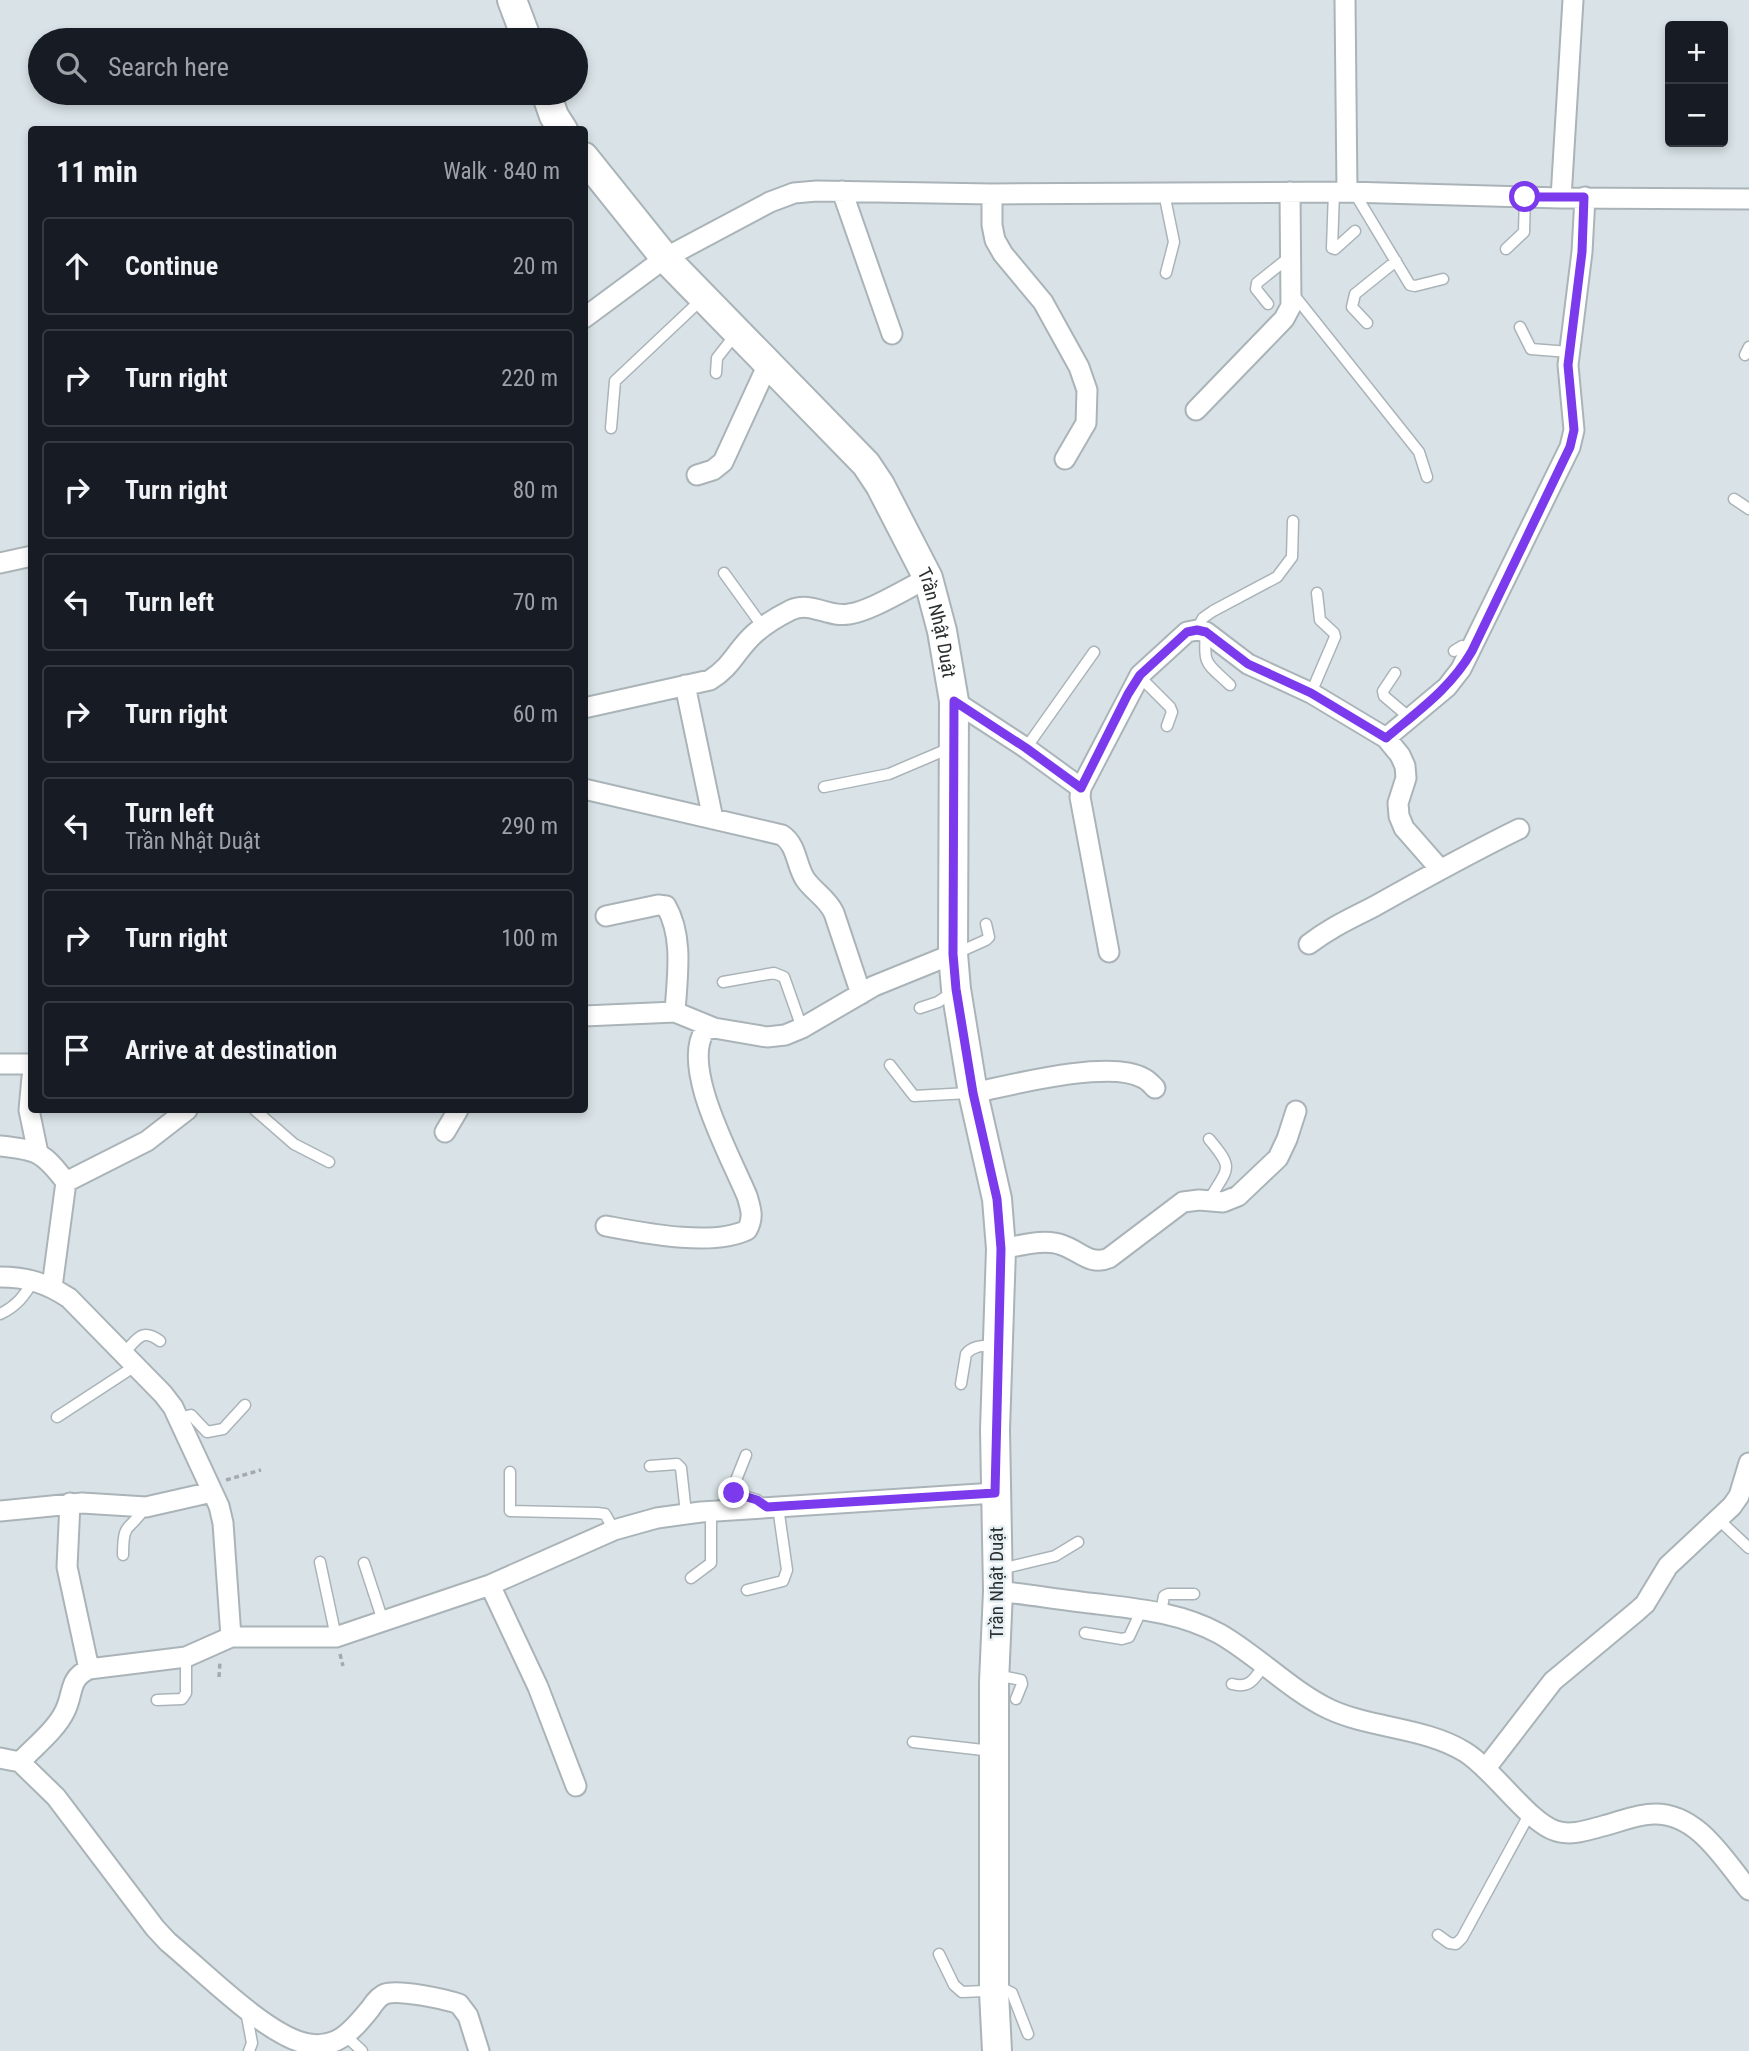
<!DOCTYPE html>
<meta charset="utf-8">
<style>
:root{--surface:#171b24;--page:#20242c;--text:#f1f3f6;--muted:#9ea1a6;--line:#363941}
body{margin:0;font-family:"Roboto Condensed",sans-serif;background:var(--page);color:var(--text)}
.controls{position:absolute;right:21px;top:21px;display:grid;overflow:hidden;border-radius:7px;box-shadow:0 4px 10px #0003}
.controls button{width:63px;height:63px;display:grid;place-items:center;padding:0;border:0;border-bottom:2px solid var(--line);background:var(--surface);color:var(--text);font:35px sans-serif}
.stop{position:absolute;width:21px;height:21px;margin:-16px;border:5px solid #7c3aed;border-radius:50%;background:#fff}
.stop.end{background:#7c3aed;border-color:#fff;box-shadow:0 2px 7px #0008}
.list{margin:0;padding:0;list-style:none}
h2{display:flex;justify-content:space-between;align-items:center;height:91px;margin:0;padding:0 28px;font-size:30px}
h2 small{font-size:23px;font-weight:400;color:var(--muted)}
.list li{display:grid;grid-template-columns:46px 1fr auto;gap:21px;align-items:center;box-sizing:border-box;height:98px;margin:0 14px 14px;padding:0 14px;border:2px solid var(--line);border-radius:7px}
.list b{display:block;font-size:26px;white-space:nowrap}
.list p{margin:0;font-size:23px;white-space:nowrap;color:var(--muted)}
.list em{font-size:23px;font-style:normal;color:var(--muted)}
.icon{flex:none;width:38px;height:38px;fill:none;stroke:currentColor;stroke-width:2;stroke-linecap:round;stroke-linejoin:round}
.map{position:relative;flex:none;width:1749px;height:2051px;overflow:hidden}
.search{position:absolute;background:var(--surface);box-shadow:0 4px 10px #0003;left:28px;top:28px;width:560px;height:77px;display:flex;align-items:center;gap:18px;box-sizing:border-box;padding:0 24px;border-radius:38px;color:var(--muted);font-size:26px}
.panel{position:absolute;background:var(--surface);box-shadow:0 4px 10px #0003;left:28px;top:126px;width:560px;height:987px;border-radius:7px}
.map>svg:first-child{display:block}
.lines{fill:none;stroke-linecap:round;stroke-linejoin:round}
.lane-casing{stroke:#aab4b8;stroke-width:13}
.street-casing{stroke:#aab4b8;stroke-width:23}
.secondary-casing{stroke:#aab4b8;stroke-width:32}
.path{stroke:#a3abae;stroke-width:3.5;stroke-dasharray:5 3.5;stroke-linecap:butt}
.lane{stroke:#fff;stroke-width:10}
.street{stroke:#fff;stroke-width:19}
.secondary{stroke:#fff;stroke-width:28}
.route{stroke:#7c3aed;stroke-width:9}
.labels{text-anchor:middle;stroke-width:5;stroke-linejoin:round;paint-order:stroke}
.street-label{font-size:19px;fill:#2b2f30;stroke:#e6f0f4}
</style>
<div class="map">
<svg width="1749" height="2051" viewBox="0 0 1749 2051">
<rect width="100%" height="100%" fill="#d9e3e7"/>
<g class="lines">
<defs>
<path id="lane" d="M1334,192l-2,56 3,1 20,-18
M1354,192l56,93 5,1 28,-7
M1164,193l10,49 -8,31
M1506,249l18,-17 1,-36
M1294,295l125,157 8,25
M1268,304l-12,-15 1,-6 35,-28
M1367,323l-15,-16 3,-13 41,-33
M1520,327l11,22 38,3
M1745,355l4,-8
M716,373l1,-15 18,-23
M611,428l4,-47 87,-82
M1734,499l15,10
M724,573l39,54
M1197,630l6,-12 10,-7 64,-34 15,-20 1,-36
M1206,633c-3,33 1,30 24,52
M1454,651l8,-5 10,4
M1395,673l-12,18 1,5 26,22
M1139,676l31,31 2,5 -5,14
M1311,693l24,-56 -1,-4 -14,-13 -3,-27
M1026,748l68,-96
M824,787l65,-13 61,-26
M957,953l29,-13 3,-3 -3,-13
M723,982l51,-9 10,4 18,51
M920,1008l18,-6 15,-10
M890,1065l24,31 55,-3
M255,1110l39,34 35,18
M1209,1200c19,-33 26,-30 0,-61
M0,1314c17,-8 24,-18 34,-34
M123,1354c14,-14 18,-27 37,-13
M961,1384l5,-30c7,-9 18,-8 29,-9
M57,1417l78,-51
M179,1418l12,-3 16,17 16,-3 22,-24
M746,1455l-14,35 2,3 23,7 6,5
M650,1466l27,-2 4,4 5,45
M510,1472v39l87,2 8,1 9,16
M1718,1519l31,29
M123,1555c0,-37 7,-22 22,-48
M320,1562l16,75
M364,1563l19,58
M1001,1569l54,-13 23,-14
M691,1578l20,-15v-52
M747,1590l36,-9 4,-11 -9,-63
M1161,1612l3,-16 4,-2h26
M1085,1633l37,6 7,-2 13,-28
M996,1675l25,5 1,4 -6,15
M1232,1684c18,5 23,-6 32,-19
M157,1700l25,-1 4,-6v-36
M913,1742l79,9
M1438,1935l11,8 7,1 6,-6 68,-125
M939,1954l15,31 8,7 44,-2 6,3 16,41
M246,2011l6,32 -3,8
M346,2036l16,15"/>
<path id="street" d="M1345,0l2,192
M842,191l50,143
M992,194v31l3,15 8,14 40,48 36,65 8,23 -1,33 -21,36
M1561,198l12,-198
M584,318l81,-60 105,-56 24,-9 23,-2 175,3 355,-2 214,6 188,1
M1196,410l88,-91 7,-13 -1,-114
M697,475l16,-5 10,-8 45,-98
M0,563l32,-7
M685,685l28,134
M954,701l72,47 55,40
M584,708l126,-28c21,-13 25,-27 41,-43 11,-11 26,-20 40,-27 20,-9 38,8 58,4 22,-3 58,-26 79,-36
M1386,738l61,-51 14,-18 109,-222 4,-17 -6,-65 14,-113 3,-55
M584,789l198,46c15,10 14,30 23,44 9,13 22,19 29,34l27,81
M606,916l52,-11 8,1c18,31 11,72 9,106
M1309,944c24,-18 41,-25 66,-38 48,-27 95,-53 144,-77
M1109,952l-29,-155 1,-9 59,-113 47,-43 10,-2 9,2 42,32 63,29 75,45 14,17 5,11 1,12 -8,25 1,13 5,12 35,40
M584,1016l91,-4 39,16 53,9 18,-2 17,-7 72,-42 79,-32
M0,1064h32
M32,1077l-3,33 9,43
M973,1093c38,-8 137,-34 170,-15 5,2 9,7 12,10
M445,1132l13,-22
M0,1146c38,4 43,6 66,36l-14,105
M66,1182l81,-41 40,-31
M606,1226c38,7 106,21 141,4 7,-12 4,-21 0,-34 -16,-39 -67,-129 -42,-166l9,-2
M1001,1249c18,-3 44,-11 61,-4 18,6 28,21 47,13l74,-56 16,-2 24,2 15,-6 40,-38 9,-19 9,-28
M0,1277c27,0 46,6 69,21l94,96 10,13 46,99 4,17 8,114
M70,1503l-3,64 22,102
M0,1511l82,-8 64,4 66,-15
M490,1585l48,102 38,99
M998,1591c33,4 66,9 100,13 42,5 84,9 122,30 38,22 70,56 109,75 43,20 95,18 136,43 29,18 64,71 91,79 15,5 32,-1 47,-5 16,-4 34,-12 51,-12 44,-1 70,46 95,76
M0,1758l20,4 36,35 99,131 13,14c34,28 96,91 136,101 32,8 48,-12 66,-34 4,-6 9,-13 15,-15 13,-5 60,5 74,10l9,12 11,35
M20,1762c14,-15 36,-32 45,-51 9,-18 3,-32 24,-42l97,-12 45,-20h105l154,-52 124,-55 43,-12 44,-6 294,-19
M1486,1768l67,-87 83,-69 9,-8 23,-38 64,-60 7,-10 10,-33"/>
<g id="secondary">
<path d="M512,0l15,40"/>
<path d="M546,93l8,23 9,14"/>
<path id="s1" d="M584,157l81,101 201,206 14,21 48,93 14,53 12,70 -1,253 3,35 17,104 24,106 4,50 -6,181 3,161 -4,91v310l3,59"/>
</g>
</defs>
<use href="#lane" class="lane-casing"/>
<use href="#street" class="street-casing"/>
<use href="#secondary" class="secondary-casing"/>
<path class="path" d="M226,1480l35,-10
M340,1654l3,12
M219,1677l1,-15"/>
<use href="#lane" class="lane"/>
<use href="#street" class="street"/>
<use href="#secondary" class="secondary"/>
</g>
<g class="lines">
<path class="route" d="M734,1493l23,7 10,7 228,-14 6,-244 -4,-50 -24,-106 -17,-104 -3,-35 1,-253 72,47 55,40 47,-94 12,-19 47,-43 10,-2 9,2 42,32 63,29 75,45c32,-27 65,-50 86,-87l98,-204 4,-17 -6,-65 14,-113 2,-55h-59"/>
</g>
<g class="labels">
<g class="street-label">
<text dy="7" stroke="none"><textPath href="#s1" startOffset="593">Trần Nhật Duật</textPath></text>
<text transform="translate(996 1583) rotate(-90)" y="7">Trần Nhật Duật</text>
</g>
</g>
</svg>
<div class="controls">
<button>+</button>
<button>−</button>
</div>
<div class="stop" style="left:1525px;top:197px"></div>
<div class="stop end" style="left:734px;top:1493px"></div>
<div class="search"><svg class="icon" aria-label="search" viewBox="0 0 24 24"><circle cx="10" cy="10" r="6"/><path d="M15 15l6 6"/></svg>Search here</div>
<section class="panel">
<h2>11 min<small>Walk · 840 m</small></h2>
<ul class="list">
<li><svg class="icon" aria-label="ahead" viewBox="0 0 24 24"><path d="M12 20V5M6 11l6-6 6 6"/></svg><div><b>Continue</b></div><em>20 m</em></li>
<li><svg class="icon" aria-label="right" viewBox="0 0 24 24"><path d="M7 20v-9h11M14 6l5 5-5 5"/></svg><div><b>Turn right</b></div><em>220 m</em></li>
<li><svg class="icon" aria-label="right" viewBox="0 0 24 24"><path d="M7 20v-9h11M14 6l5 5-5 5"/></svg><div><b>Turn right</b></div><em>80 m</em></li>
<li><svg class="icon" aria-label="left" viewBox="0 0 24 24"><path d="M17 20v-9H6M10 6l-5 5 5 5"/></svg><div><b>Turn left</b></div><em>70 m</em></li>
<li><svg class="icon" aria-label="right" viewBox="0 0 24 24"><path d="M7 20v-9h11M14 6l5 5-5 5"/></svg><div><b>Turn right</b></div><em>60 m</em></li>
<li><svg class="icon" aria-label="left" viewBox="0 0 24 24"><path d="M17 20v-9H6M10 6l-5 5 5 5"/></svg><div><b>Turn left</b><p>Trần Nhật Duật</p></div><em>290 m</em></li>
<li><svg class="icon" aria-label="right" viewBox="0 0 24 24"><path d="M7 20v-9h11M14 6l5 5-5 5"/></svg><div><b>Turn right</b></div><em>100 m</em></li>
<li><svg class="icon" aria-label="arrive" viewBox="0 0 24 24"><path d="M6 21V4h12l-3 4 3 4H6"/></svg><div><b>Arrive at destination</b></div></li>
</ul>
</section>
</div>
